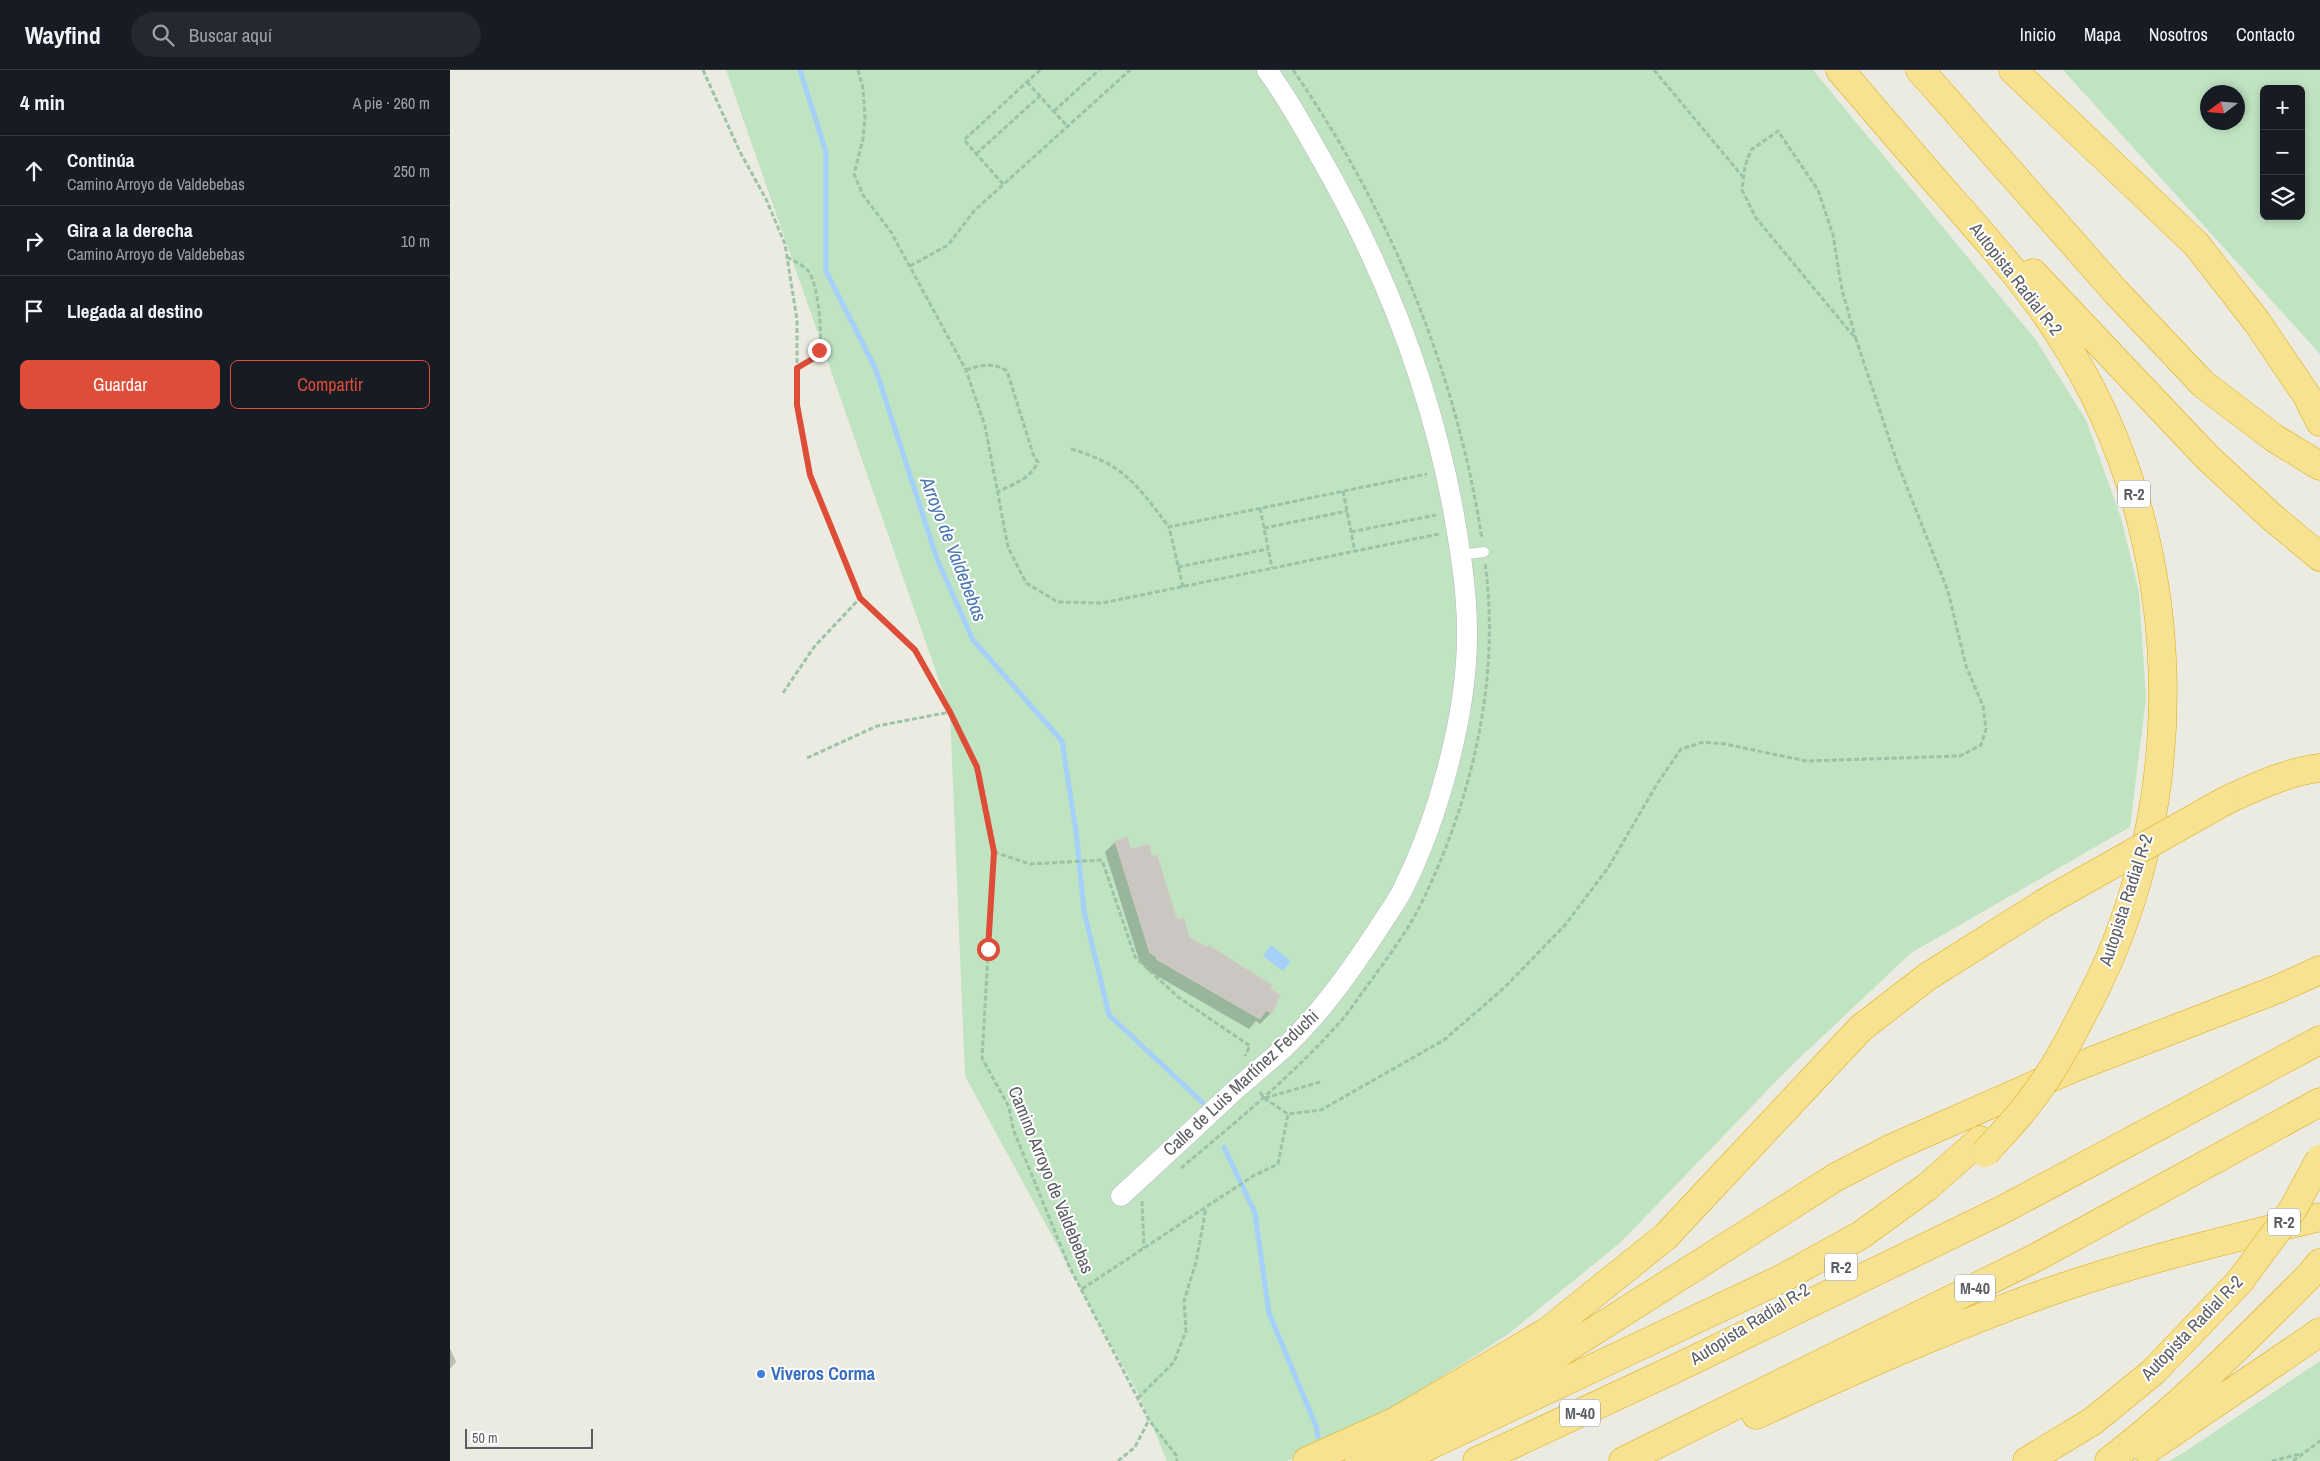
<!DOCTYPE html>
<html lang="es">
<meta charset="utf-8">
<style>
:root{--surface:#171b24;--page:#242831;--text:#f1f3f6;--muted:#9ea1a6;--line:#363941;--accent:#de4d37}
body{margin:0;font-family:"Archivo Narrow",sans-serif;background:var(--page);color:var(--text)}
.controls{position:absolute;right:15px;top:15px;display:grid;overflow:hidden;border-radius:8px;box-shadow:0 2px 8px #0003}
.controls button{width:45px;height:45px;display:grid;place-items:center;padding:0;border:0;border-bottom:1px solid var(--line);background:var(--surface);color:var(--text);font:25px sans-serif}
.compass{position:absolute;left:1750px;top:15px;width:45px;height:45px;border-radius:50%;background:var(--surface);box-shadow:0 2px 8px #0003;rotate:254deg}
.scale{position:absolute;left:15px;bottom:12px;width:128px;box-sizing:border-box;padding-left:5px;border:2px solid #5a5d62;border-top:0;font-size:14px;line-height:18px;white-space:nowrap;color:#5a5d62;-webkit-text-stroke:4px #fff;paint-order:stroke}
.stop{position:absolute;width:15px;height:15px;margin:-11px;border:4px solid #de4d37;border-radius:50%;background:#fff}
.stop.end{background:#de4d37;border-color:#fff;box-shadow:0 1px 5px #0008}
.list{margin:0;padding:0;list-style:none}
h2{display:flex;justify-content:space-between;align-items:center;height:65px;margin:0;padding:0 20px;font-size:21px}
h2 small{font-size:16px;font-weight:400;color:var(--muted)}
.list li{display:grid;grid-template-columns:32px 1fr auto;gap:15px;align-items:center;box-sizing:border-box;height:70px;padding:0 20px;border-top:1px solid var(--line)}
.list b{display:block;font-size:19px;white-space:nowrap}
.list p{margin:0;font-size:16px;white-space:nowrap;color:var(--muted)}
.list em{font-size:16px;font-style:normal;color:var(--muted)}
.actions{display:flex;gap:10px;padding:15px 20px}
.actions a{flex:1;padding:11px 0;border:1px solid var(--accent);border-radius:8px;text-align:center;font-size:18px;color:var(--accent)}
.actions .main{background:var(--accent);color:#fff}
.icon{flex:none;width:28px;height:28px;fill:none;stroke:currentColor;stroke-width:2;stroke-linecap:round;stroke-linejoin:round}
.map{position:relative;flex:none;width:1870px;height:1391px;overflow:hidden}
header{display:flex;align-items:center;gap:30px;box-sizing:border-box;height:70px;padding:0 25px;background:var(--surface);border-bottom:1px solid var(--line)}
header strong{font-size:24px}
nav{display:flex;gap:28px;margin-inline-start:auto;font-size:18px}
.search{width:350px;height:45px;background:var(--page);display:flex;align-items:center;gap:12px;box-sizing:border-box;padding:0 18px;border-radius:28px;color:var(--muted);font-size:19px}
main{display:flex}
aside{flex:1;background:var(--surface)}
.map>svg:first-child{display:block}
.green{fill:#c0e3c2;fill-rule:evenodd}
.water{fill:#a5d0f9}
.shadow{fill:#0003}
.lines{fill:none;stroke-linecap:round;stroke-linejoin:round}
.stream{stroke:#a5d0f9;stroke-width:5}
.building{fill:#cac7c2;stroke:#d1cdc1}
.service-casing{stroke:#b7b9be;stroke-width:11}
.minor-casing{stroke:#b7b9be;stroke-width:21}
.motorway-casing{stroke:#e0aa0e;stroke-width:29}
.path{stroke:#9ac3a8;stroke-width:3;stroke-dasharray:5 2.5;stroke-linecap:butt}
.service{stroke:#fff;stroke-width:10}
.minor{stroke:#fff;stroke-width:20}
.motorway{stroke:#f6e290;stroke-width:28}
.motorway-bridge-casing{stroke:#e0aa0e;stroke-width:29;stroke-linecap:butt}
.motorway-bridge{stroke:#f6e290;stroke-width:28}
.route{stroke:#de4d37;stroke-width:6}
.shop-dot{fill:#3f7fe0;stroke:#fff;stroke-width:2}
.labels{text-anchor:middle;stroke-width:4;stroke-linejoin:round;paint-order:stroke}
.shield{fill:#fff;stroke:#8c8e91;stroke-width:1}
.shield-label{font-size:16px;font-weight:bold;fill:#5a5d62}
.street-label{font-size:18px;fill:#5a5d62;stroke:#fff}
.shop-label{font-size:18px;font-weight:bold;fill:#366cbe;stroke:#fff;text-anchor:start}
.water-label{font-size:19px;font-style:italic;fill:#4776b2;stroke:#fff}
</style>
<header>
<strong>Wayfind</strong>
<div class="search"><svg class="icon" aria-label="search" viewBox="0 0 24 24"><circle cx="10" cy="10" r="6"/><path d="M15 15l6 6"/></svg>Buscar aquí</div>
<nav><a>Inicio</a><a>Mapa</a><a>Nosotros</a><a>Contacto</a></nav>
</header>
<main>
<aside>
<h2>4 min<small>A pie · 260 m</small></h2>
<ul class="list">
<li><svg class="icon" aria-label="ahead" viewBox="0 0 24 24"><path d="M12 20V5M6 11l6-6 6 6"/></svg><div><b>Continúa</b><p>Camino Arroyo de Valdebebas</p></div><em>250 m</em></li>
<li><svg class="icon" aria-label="right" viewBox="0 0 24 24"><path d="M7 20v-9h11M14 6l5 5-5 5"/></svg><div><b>Gira a la derecha</b><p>Camino Arroyo de Valdebebas</p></div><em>10 m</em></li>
<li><svg class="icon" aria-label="arrive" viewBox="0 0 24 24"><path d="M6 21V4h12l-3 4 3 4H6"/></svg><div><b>Llegada al destino</b></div></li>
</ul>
<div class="actions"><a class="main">Guardar</a><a>Compartir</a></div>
</aside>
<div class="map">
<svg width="1870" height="1391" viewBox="0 0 1870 1391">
<rect width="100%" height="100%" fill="#ecebe2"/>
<path class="green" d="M276,0h1087l223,270 50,80 35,98 18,74 7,106 -16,129 -219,126 -122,115 -168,174 -114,93 -147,94 -73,32h-120l-27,-64 -175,-321 -15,-364z
M1613,0h257v284zM1814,19h37v127h-37zM1788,22v30h-30v-30z
M1870,1291v100h-151l17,-10z"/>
<path class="water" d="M821,875l20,16 -8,10 -20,-15z"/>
<path class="shadow" d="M677,768l4,13 57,87 91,58 -8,17 -11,11 -4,-3 -7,8 -102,-59 1,-2 -8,-5 -35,-111 10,-10z
M0,1278l6,14 -6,7z"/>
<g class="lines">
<path class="stream" d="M350,0l26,82v119l50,99 61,189 36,81 89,101 14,90 8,80 25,104 93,87
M774,1077l31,66 14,100 47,113 2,10"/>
</g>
<path class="building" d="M677,767l4,12 18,-5 3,12 5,-1 20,65 7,-2 5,19 18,10 1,-2 64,40 -2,4 10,6 -8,19 -6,-4 -6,9 -104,-60 1,-2 -7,-4 -35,-112z"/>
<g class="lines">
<defs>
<path id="service" d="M1011,485l23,-3"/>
<path id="minor" d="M671,1126c38,-35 76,-70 114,-106 16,-14 33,-28 49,-42 38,-36 68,-79 96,-122 7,-11 15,-22 21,-33 37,-73 67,-180 66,-262 0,-41 -7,-82 -14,-122 -24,-128 -70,-244 -135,-356 -16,-29 -32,-57 -51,-83"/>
<path id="motorway" d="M1390,0c35,41 70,82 106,123 41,47 84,94 117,147 124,194 132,457 27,660
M1470,0l196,222 87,92 71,54 46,28
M1563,0l183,174 61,78 50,74 13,26
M1583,203l175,185 65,60 47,39
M1775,731c30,-14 62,-29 95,-33
M1306,1345c94,-43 189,-86 287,-121 90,-32 184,-54 277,-77
M1697,1380l173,-118
M951,1389l382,-181 78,-43 66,-48 53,-47
M857,1391l89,-40 152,-90 117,-94 196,-209 66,-51 117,-74
M909,1391l180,-95 297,-189 58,-30 177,-78 207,-80 42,-19
M1027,1391l206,-96 319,-155 318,-170
M1173,1391l412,-203 285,-156
M1577,1391l66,-40 60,-49 87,-91
M1659,1391c73,-56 137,-122 202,-187l9,-11"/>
</defs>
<use href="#service" class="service-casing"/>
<use href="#minor" class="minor-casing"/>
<use href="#motorway" class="motorway-casing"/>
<path class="path" d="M253,0l37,82 26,47 19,45 12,76v85l12,70 51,123 55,52 35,62 27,55 17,85 -12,206 27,49 4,22 56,137 80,154 27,35 1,6
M408,0l5,18 2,29 -2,22 -9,35 9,21 28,37 75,138 19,56 23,121 18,36 32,19 44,1 337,-69
M843,0c97,140 163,301 189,469
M1204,0l89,107
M577,12l41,45
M604,41l45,-41
M526,84l64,-58
M553,114l-39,-44 76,-70
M337,187c7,4 18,9 22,15 9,12 15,67 9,79 -4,8 -13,12 -21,17
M460,196l38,-21 26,-34 156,-141
M516,300c16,-5 27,-8 41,1l27,86 4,5c-8,17 -24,22 -41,30
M621,379c54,16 65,35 98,78
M893,421l12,61
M810,438l12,60
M814,458l83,-17
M901,462l85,-17
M728,497l90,-18
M733,517l-14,-60 258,-53
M333,623l31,-46 46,-49
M357,688l70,-32 73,-14
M544,782l36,12 72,-4 33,97 43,40 72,49 -5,10
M810,1022l4,6 24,16 33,-4 123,-70 60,-52 61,-63 43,-57 49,-84 24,-35 23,-7 21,2 81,17 154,-5 21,-11 5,-16 -3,-23 -17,-40 -18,-75 -51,-129 -41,-123 -100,-121 -14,-28 3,-24 6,-16 27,-19 40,59 15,45 9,55 14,49
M815,1028l55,-16
M731,1098c55,-46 111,-92 159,-146 10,-11 18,-24 27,-36 19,-26 40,-54 54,-82 51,-104 80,-226 64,-341
M692,1131l2,47
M632,1219l171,-113 25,-12 10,-50
M688,1328l36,-36 12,-31 -2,-30 12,-39 10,-54
M668,1391l17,-14 14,-27
M1822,1391l28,-7
M1843,1391l27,-20"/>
<use href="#service" class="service"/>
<use href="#minor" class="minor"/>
<use href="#motorway" class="motorway"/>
<defs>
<path id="motorway-bridge" d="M1594,833l181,-102
M1535,1083c16,-18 32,-34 46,-53 24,-31 41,-65 59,-100
M1790,1211l53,-72 27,-50"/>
</defs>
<use href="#motorway-bridge" class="motorway-bridge-casing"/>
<use href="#motorway-bridge" class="motorway-bridge"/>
</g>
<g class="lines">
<path class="route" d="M369,280l-5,8 -17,10v37l13,70 50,123 55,52 35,62 27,55 17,85 -6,97"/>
</g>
<circle class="shop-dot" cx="311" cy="1304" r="5"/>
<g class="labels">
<g class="shield">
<rect x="1668" y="410.5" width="32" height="27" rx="4"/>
<rect x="1818" y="1138.5" width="32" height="27" rx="4"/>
<rect x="1375" y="1183.5" width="32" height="27" rx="4"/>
<rect x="1505" y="1204.5" width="40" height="27" rx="4"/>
<rect x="1110" y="1329.5" width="40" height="27" rx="4"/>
</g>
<g class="shield-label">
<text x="1684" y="430">R-2</text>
<text x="1834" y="1158">R-2</text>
<text x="1391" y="1203">R-2</text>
<text x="1525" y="1224">M-40</text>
<text x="1130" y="1349">M-40</text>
</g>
<g class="street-label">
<text transform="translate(1566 209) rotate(52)" y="6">Autopista Radial R-2</text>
<text transform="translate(1676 830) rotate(-72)" y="6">Autopista Radial R-2</text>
<text transform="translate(791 1013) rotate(-43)" y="6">Calle de Luis Martínez Feduchi</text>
<text transform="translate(601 1110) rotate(68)" y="6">Camino Arroyo de Valdebebas</text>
<text transform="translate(1300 1254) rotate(-32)" y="6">Autopista Radial R-2</text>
<text transform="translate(1742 1258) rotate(-46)" y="6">Autopista Radial R-2</text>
</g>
<g class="shop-label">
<text x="321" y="1310">Viveros Corma</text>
</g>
<g class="water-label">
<text transform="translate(504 479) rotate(69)" y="7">Arroyo de Valdebebas</text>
</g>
</g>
</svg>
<div class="controls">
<button>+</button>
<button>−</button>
<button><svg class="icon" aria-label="layers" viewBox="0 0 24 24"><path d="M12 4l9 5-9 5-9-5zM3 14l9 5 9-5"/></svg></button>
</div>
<svg class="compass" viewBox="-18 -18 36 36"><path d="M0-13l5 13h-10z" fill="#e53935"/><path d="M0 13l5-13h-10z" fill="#9ea1a6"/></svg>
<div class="scale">50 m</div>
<div class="stop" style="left:538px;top:879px"></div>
<div class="stop end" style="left:369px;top:280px"></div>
</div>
</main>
